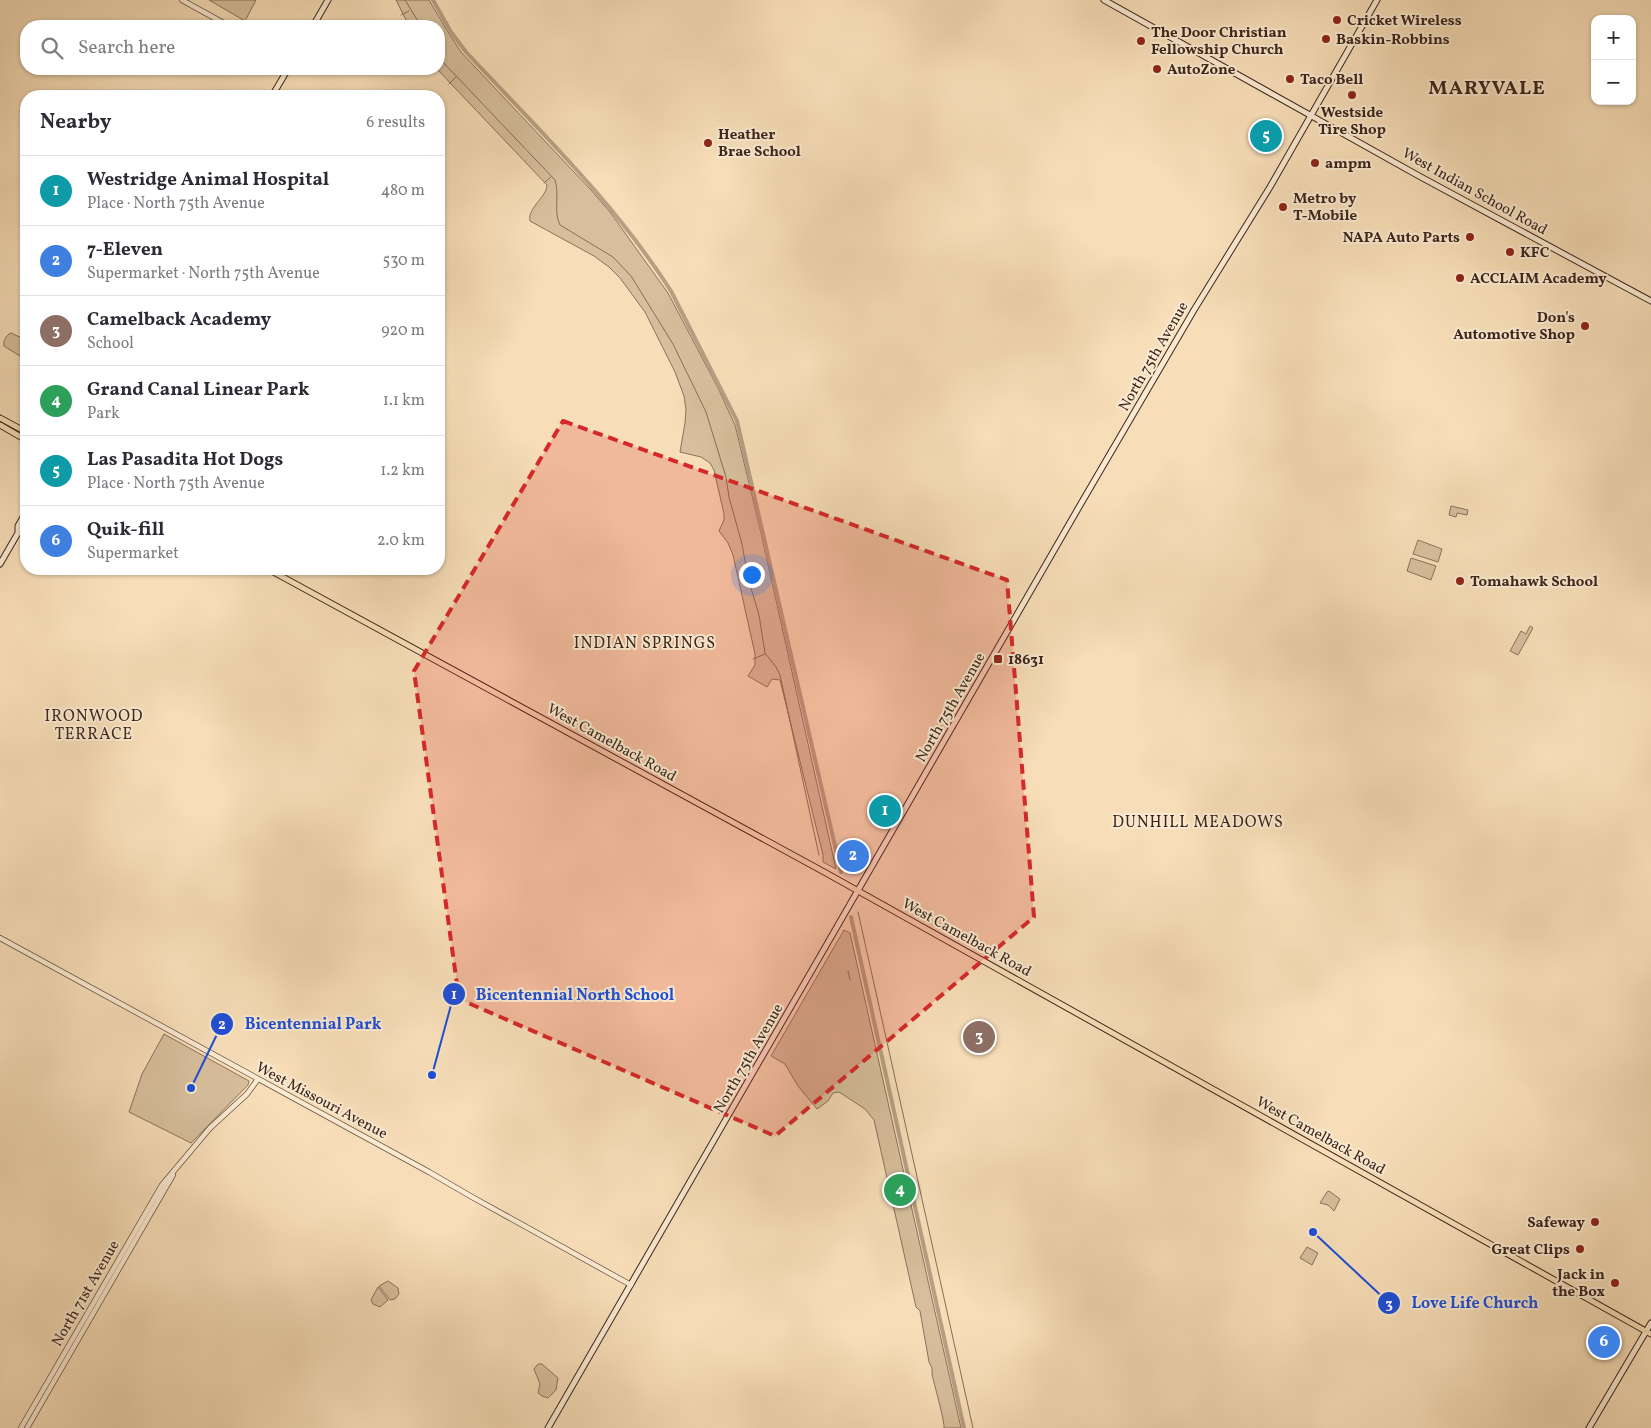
<!DOCTYPE html>
<meta charset="utf-8">
<style>
:root{--surface:#fff;--page:#f7f7f7;--text:#2b2b33;--muted:#7c7c81;--line:#e1e1e2;--accent:#2563eb}
body{margin:0;font-family:Vollkorn,serif;background:var(--page);color:var(--text)}
.controls{position:absolute;right:15px;top:15px;display:grid;overflow:hidden;border-radius:10px;box-shadow:0 1px 4px #0004}
.controls button{width:45px;height:45px;display:grid;place-items:center;padding:0;border:0;border-bottom:1px solid var(--line);background:var(--surface);color:var(--text);font:25px sans-serif}
.you{position:absolute;left:751px;top:574px;width:18px;height:18px;margin:-12px;border:4px solid #fff;border-radius:50%;background:#1a73e8;box-shadow:0 0 0 8px #1a73e833}
.badge{display:grid;place-items:center;width:32px;height:32px;border-radius:50%;background:var(--accent);color:#fff;font-size:16px;font-weight:700}
.pin{position:absolute;translate:-50% -50%;border:2px solid #fff;box-shadow:0 1px 5px #0006}
.list{margin:0;padding:0;list-style:none}
h2{display:flex;justify-content:space-between;align-items:center;height:65px;margin:0;padding:0 20px;font-size:21px}
h2 small{font-size:16px;font-weight:400;color:var(--muted)}
.list li{display:grid;grid-template-columns:32px 1fr auto;gap:15px;align-items:center;box-sizing:border-box;height:70px;padding:0 20px;border-top:1px solid var(--line)}
.list b{display:block;font-size:19px;white-space:nowrap}
.list p{margin:0;font-size:16px;white-space:nowrap;color:var(--muted)}
.list em{font-size:16px;font-style:normal;color:var(--muted)}
.icon{flex:none;width:28px;height:28px;fill:none;stroke:currentColor;stroke-width:2;stroke-linecap:round;stroke-linejoin:round}
.map{position:relative;flex:none;width:1651px;height:1428px;overflow:hidden}
.search{position:absolute;background:var(--surface);box-shadow:0 1px 4px #0004;left:20px;top:20px;width:425px;height:55px;display:flex;align-items:center;gap:12px;box-sizing:border-box;padding:0 18px;border-radius:20px;color:var(--muted);font-size:19px}
.panel{position:absolute;background:var(--surface);box-shadow:0 1px 4px #0004;left:20px;top:90px;width:425px;height:485px;border-radius:20px}
.map>svg:first-child{display:block}
.green{fill:#d7bf9d;stroke:#8a725c}
.lines{fill:none;stroke-linecap:round;stroke-linejoin:round}
.stream{stroke:#876e5a;stroke-width:1}
.canal{stroke:#b89f83;stroke-width:4}
.tertiary-casing{stroke:#6c5343;stroke-width:6}
.secondary-casing{stroke:#3d251c;stroke-width:7}
.primary-casing{stroke:#3d251c;stroke-width:7}
.tertiary{stroke:#faead1;stroke-width:4.5}
.secondary{stroke:#faead1;stroke-width:5}
.primary{stroke:#f7deb8;stroke-width:5}
.marked{fill:#d62828;fill-opacity:0.2;stroke:#d62828;stroke-width:4;stroke-dasharray:10 6;stroke-linejoin:round}
.poi-dot{fill:#8f2418;stroke:#faead1;stroke-width:2}
.labels{text-anchor:middle;stroke-width:4;stroke-linejoin:round;paint-order:stroke}
.poi-label{font-size:15px;font-weight:bold;fill:#3d251c;stroke:#faead1;text-anchor:start}
.street-label{font-size:15px;fill:#3d251c;stroke:#faead1}
.neighbourhood-label{font-size:16px;letter-spacing:1px;fill:#3d251c;stroke:#faead1}
.district-label{font-size:20px;font-weight:bold;letter-spacing:1px;fill:#3d251c;stroke:#faead1}
.leader{fill:none;stroke:#1d4ed8;stroke-width:2}
.callout-dot{fill:#1d4ed8;stroke:#faead1;stroke-width:2}
.mark-label{font-size:15px;text-anchor:middle;font-weight:bold;fill:#fff}
.callout-label{font-size:16px;text-anchor:middle;font-weight:bold;fill:#1d4ed8;stroke:#faead1;stroke-width:4;stroke-linejoin:round;paint-order:stroke}
</style>
<div class="map">
<svg width="1651" height="1428" viewBox="0 0 1651 1428">
<rect width="100%" height="100%" fill="#f7deb8"/>
<filter id="stains"><feTurbulence type="fractalNoise" baseFrequency=".004" numOctaves="4"/><feColorMatrix values="0 0 0 0 .2 0 0 0 0 .09 0 0 0 0 .02 0 0 0 .5 -.17"/></filter>
<radialGradient id="worn" r=".72"><stop offset=".6" stop-color="#630" stop-opacity="0"/><stop offset="1" stop-color="#630" stop-opacity=".3"/></radialGradient>
<path class="green" d="M209,0h47l-11,21z
M396,0h33l19,32 13,20 130,138 19,22 58,81 50,95 17,37 26,108 75,336 -13,-7v-7l-43,-175 -8,-1 -5,8 -19,-11 7,-11v-11l-22,-99 -5,-12 -9,-12 5,-11v-6l-10,-44 -4,-7 -9,-6 -21,-5 5,-29 1,-14 -2,-13 -9,-24 -30,-60 -25,-34 -11,-11 -15,-11 -64,-35c-3,-13 17,-24 17,-36l-110,-116h2v-43h-30z
M11,333l15,7v12l-3,6 -19,-12c-1,-5 2,-11 7,-13z
M1451,506l17,4 -1,5 -10,-2 -1,4 -7,-2z
M1418,540l24,9 -4,13 -25,-8z
M1411,558l25,8 -5,14 -24,-9z
M1530,626l3,2 -15,27 -8,-4 11,-20 5,3z
M844,930l6,3 111,495h-17c1,-6 -10,-44 -12,-54v-6l-3,-6 -9,-51 -4,-4 -42,-187 -9,-11 -26,-17 -6,1 -5,8 -11,8 -19,-23 -13,-22 -14,-8z
M164,1034l85,47 -1,4 -57,58 -62,-31 13,-38z
M1329,1191l11,8 -6,12 -6,-6 -8,-2 7,-11z
M1307,1247l11,6 -6,12 -12,-7z
M388,1281l10,7 1,6 -4,5 -5,1 -11,-14z
M378,1287l10,13 -8,7 -7,-3 -2,-4z
M538,1364h4l16,14 -2,12 -8,8 -6,-2 -4,-3 2,-9 -6,-15z"/>
<g class="lines">
<path class="stream" d="M405,0l16,26
M401,15l8,-4
M439,58l116,122c5,15 -2,31 5,45l53,32 18,19 42,68 33,68 20,65 3,20 13,47 6,34 11,37 6,38 11,14 4,8 39,180
M449,84l8,-8
M544,183l7,-6
M753,659l12,-5
M858,912l115,516
M848,971l2,9"/>
<path class="canal" d="M433,0l18,32 15,20c72,77 148,150 205,239l66,130 104,451
M851,917l113,511"/>
<defs>
<path id="tertiary" d="M182,0l47,26
M0,938l429,234 43,25 159,88
M21,1428l141,-243 48,-57 37,-34 11,-15
M27,1428l146,-253"/>
<path id="secondary" d="M1104,0l315,176 232,125
M313,26l15,-26
M272,96l16,-27
M18,533v-7l8,-14
M0,564l18,-31 5,-3 3,-5
M548,1428l531,-921 115,-197 76,-123 107,-187
M1589,1428l62,-105"/>
<path id="primary" d="M0,418l26,14
M0,425l26,15
M268,569l558,304 825,461"/>
</defs>
<use href="#tertiary" class="tertiary-casing"/>
<use href="#secondary" class="secondary-casing"/>
<use href="#primary" class="primary-casing"/>
<use href="#tertiary" class="tertiary"/>
<use href="#secondary" class="secondary"/>
<use href="#primary" class="primary"/>
</g>
<path class="marked" d="M563,421l444,159 27,337 -259,219 -316,-137 -45,-328z"/>
<g class="poi-dot">
<circle cx="1337" cy="20" r="5"/>
<circle cx="1326" cy="39" r="5"/>
<circle cx="1141" cy="41" r="5"/>
<circle cx="1157" cy="69" r="5"/>
<circle cx="1290" cy="79" r="5"/>
<circle cx="1352" cy="95" r="5"/>
<circle cx="708" cy="143" r="5"/>
<circle cx="1315" cy="163" r="5"/>
<circle cx="1283" cy="207" r="5"/>
<circle cx="1470" cy="237" r="5"/>
<circle cx="1510" cy="252" r="5"/>
<circle cx="1460" cy="278" r="5"/>
<circle cx="1585" cy="326" r="5"/>
<circle cx="1460" cy="581" r="5"/>
<rect x="993" y="654" width="10" height="10" rx="2.5"/>
<circle cx="1595" cy="1222" r="5"/>
<circle cx="1580" cy="1249" r="5"/>
<circle cx="1615" cy="1283" r="5"/>
</g>
<g class="labels">
<g class="poi-label">
<text x="1347" y="25">Cricket Wireless</text>
<text x="1151" y="37">The Door Christian<tspan x="1151" dy="17">Fellowship Church</tspan></text>
<text x="1336" y="44">Baskin-Robbins</text>
<text x="1167" y="74">AutoZone</text>
<text x="1300" y="84">Taco Bell</text>
<text x="1352" y="117" text-anchor="middle">Westside<tspan x="1352" dy="17">Tire Shop</tspan></text>
<text x="718" y="139">Heather<tspan x="718" dy="17">Brae School</tspan></text>
<text x="1325" y="168">ampm</text>
<text x="1293" y="203">Metro by<tspan x="1293" dy="17">T-Mobile</tspan></text>
<text x="1460" y="242" text-anchor="end">NAPA Auto Parts</text>
<text x="1520" y="257">KFC</text>
<text x="1470" y="283">ACCLAIM Academy</text>
<text x="1575" y="322" text-anchor="end">Don's<tspan x="1575" dy="17">Automotive Shop</tspan></text>
<text x="1470" y="586">Tomahawk School</text>
<text x="1008" y="664">18631</text>
<text x="1585" y="1227" text-anchor="end">Safeway</text>
<text x="1570" y="1254" text-anchor="end">Great Clips</text>
<text x="1605" y="1279" text-anchor="end">Jack in<tspan x="1605" dy="17">the Box</tspan></text>
</g>
<g class="street-label">
<text transform="translate(1475 191) rotate(29)" y="5">West Indian School Road</text>
<text transform="translate(1153 356) rotate(-60)" y="5">North 75th Avenue</text>
<text transform="translate(950 707) rotate(-60)" y="5">North 75th Avenue</text>
<text transform="translate(612 742) rotate(29)" y="5">West Camelback Road</text>
<text transform="translate(967 937) rotate(29)" y="5">West Camelback Road</text>
<text transform="translate(748 1058) rotate(-60)" y="5">North 75th Avenue</text>
<text transform="translate(322 1100) rotate(28)" y="5">West Missouri Avenue</text>
<text transform="translate(1321 1135) rotate(29)" y="5">West Camelback Road</text>
<text transform="translate(85 1293) rotate(-60)" y="5">North 71st Avenue</text>
</g>
<g class="neighbourhood-label">
<text x="645" y="648">INDIAN SPRINGS</text>
<text x="94" y="721">IRONWOOD<tspan x="94" dy="18">TERRACE</tspan></text>
<text x="1198" y="827">DUNHILL MEADOWS</text>
</g>
<g class="district-label">
<text x="1487" y="94">MARYVALE</text>
</g>
</g>
<path class="leader" d="M432 1075L454 994M191 1088L222 1024M1313 1232L1389 1303"/>
<g class="callout-dot">
<circle cx="432" cy="1075" r="5"/>
<circle cx="191" cy="1088" r="5"/>
<circle cx="1313" cy="1232" r="5"/>
<circle cx="454" cy="994" r="12"/>
<circle cx="222" cy="1024" r="12"/>
<circle cx="1389" cy="1303" r="12"/>
</g>
<g class="mark-label">
<text x="454" y="999">1</text>
<text x="222" y="1029">2</text>
<text x="1389" y="1308">3</text>
</g>
<g class="callout-label">
<text x="575" y="1000">Bicentennial North School</text>
<text x="313" y="1029">Bicentennial Park</text>
<text x="1475" y="1308">Love Life Church</text>
</g>
<rect width="100%" height="100%" filter="url(#stains)"/>
<rect width="100%" height="100%" fill="url(#worn)"/>
</svg>
<div class="controls">
<button>+</button>
<button>−</button>
</div>
<div class="you"></div>
<div class="pin badge" style="left:885px;top:811px;background:#0f9aa8">1</div>
<div class="pin badge" style="left:853px;top:856px;background:#3f7fe0">2</div>
<div class="pin badge" style="left:979px;top:1037px;background:#8d6e63">3</div>
<div class="pin badge" style="left:900px;top:1190px;background:#2e9e5b">4</div>
<div class="pin badge" style="left:1266px;top:136px;background:#0f9aa8">5</div>
<div class="pin badge" style="left:1604px;top:1342px;background:#3f7fe0">6</div>
<div class="search"><svg class="icon" aria-label="search" viewBox="0 0 24 24"><circle cx="10" cy="10" r="6"/><path d="M15 15l6 6"/></svg>Search here</div>
<section class="panel">
<h2>Nearby<small>6 results</small></h2>
<ul class="list">
<li><span class="badge" style="background:#0f9aa8">1</span><div><b>Westridge Animal Hospital</b><p>Place · North 75th Avenue</p></div><em>480 m</em></li>
<li><span class="badge" style="background:#3f7fe0">2</span><div><b>7-Eleven</b><p>Supermarket · North 75th Avenue</p></div><em>530 m</em></li>
<li><span class="badge" style="background:#8d6e63">3</span><div><b>Camelback Academy</b><p>School</p></div><em>920 m</em></li>
<li><span class="badge" style="background:#2e9e5b">4</span><div><b>Grand Canal Linear Park</b><p>Park</p></div><em>1.1 km</em></li>
<li><span class="badge" style="background:#0f9aa8">5</span><div><b>Las Pasadita Hot Dogs</b><p>Place · North 75th Avenue</p></div><em>1.2 km</em></li>
<li><span class="badge" style="background:#3f7fe0">6</span><div><b>Quik-fill</b><p>Supermarket</p></div><em>2.0 km</em></li>
</ul>
</section>
</div>
